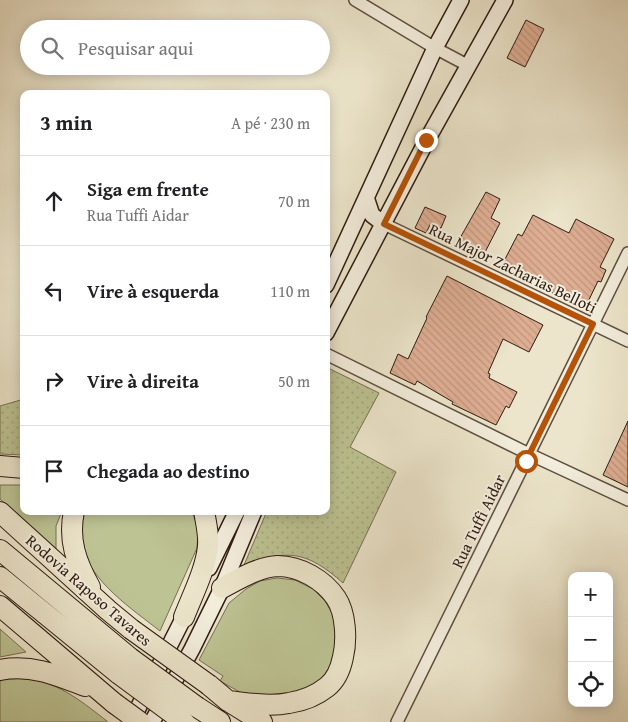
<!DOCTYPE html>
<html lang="pt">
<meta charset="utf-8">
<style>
:root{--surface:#fff;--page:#f2f2f2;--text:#202124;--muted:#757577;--line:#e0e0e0}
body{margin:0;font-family:"Gentium Book Plus",serif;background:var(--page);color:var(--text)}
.controls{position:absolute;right:15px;bottom:15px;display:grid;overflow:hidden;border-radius:10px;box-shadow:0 2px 12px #0003}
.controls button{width:45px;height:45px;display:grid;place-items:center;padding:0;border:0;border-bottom:1px solid var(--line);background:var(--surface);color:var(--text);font:25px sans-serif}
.stop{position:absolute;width:15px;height:15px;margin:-11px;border:4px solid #b45309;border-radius:50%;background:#fff}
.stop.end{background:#b45309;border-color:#fff;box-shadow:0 1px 5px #0008}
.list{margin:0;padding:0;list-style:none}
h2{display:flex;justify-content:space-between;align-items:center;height:65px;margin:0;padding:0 20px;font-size:21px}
h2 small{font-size:16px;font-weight:400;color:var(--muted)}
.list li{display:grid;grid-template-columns:32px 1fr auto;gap:15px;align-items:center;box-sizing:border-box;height:90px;padding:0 20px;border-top:1px solid var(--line)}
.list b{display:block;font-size:19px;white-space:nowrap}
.list p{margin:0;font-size:16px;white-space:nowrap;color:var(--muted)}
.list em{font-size:16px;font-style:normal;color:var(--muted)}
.icon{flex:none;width:28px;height:28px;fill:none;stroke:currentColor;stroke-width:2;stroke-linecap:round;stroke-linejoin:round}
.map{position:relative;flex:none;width:628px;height:722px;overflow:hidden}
.search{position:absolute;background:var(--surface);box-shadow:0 2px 12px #0003;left:20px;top:20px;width:310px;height:55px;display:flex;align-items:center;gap:12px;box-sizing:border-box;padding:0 18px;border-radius:28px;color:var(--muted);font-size:19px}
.panel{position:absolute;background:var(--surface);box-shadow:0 2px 12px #0003;left:20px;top:90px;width:310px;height:425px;border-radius:10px}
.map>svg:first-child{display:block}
.grass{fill:url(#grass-dots);stroke:#766f52}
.park{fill:#bdc393;stroke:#766f52}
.building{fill:url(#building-back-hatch);stroke:#2e1b11}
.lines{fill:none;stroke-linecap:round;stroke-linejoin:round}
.street-casing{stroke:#5e4e40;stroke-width:14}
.secondary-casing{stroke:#2e1b11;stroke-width:18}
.highway-casing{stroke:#2e1b11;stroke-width:22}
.street{stroke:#f3eedd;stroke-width:11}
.secondary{stroke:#f3eedd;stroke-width:15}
.highway{stroke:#ece5cb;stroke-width:20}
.highway-bridge-casing{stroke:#2e1b11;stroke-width:22;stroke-linecap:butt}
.highway-bridge{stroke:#ece5cb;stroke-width:20}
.route{stroke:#b45309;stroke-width:6}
.labels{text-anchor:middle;stroke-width:4;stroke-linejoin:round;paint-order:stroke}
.street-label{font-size:16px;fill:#2e1b11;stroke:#f3eedd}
</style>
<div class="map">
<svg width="628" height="722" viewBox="0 0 628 722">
<defs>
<pattern id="grass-dots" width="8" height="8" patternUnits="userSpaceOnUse" patternTransform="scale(1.25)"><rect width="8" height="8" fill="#bdc393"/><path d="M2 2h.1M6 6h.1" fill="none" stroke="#a3a77e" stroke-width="1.8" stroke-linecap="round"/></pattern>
<pattern id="building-back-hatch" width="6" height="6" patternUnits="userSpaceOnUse" patternTransform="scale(1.25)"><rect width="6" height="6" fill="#deae93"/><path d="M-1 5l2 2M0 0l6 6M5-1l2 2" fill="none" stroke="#bf957e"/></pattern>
</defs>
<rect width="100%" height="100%" fill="#ece5cb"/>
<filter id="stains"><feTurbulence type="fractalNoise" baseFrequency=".004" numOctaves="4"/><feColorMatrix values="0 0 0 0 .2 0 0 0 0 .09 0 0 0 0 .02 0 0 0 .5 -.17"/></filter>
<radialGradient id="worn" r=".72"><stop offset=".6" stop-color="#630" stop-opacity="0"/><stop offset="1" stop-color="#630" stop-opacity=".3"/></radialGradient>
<path class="grass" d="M326,367l53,26 -29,54 46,25 -53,111c-36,-32 -55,-34 -99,-18l23,-54h59z
M24,399v56l-24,-1v-48z"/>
<path class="park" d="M0,485h24v26h38l-6,15v26l-56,-53z
M84,511h108l6,17 -1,20 -37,83c-28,-22 -69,-49 -78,-85 -3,-9 0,-21 0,-31z
M277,578l18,2 18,9 12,12 8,14 4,16 -1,18 -5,17 -11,16 -16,11 -57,3 -27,-15 3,-5 -24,-16 30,-57 17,-14 14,-8z
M0,629l26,23 -26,5z
M5,679c7,0 16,-1 23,0 31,3 57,25 80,43h-108v-41z"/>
<path class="building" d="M526,20l18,9 -19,38 -18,-9z
M486,192l14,7 -9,19 9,5 -19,37 -26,-13z
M425,207l21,9 -5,12 -10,-5 -5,10 -11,-5z
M533,215l36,18 7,-14 38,20 -14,28 6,3 -5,12 -3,-1 -13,27 -41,-19 2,-4 -43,-22 15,-29 4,2z
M447,276l96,49 -14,27 -26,-13 -15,34 2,1 -1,4 28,14 -8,16 -3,-2 -10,19 -44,-21 1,-2 -36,-21 -2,4 -25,-12 8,-19 10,5 19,-41 -1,-1z
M628,421v66l-25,-12z"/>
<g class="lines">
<defs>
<path id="street" d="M355,0l80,48 34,18
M384,224l244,117
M326,354l203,100 99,46
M397,722l231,-469"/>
<path id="secondary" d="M367,200l5,15 12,9
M326,285l109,-237 26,-48
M326,333l101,-193 78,-140
M209,568l28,-57
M131,722l57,-113
M152,722l40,-73 30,-61 32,-77"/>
<path id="highway" d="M0,466l24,2
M74,511c-6,29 2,51 16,76
M0,512l108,98 23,19
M0,550l130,108
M0,577l119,97
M222,588c17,-9 36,-21 56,-22 22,0 46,14 58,32 10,15 11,42 7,59 -2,10 -7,23 -16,30 -10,8 -25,14 -38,16 -20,4 -41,0 -61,-2
M0,606l114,97
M184,617c8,-21 22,-48 24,-71 1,-12 -2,-23 -4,-35
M0,670c31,-6 57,5 85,16
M209,685l19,16 34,21
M197,707l23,15"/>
</defs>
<use href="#street" class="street-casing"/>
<use href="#secondary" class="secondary-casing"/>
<use href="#highway" class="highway-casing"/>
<use href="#street" class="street"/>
<use href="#secondary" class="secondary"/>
<use href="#highway" class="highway"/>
<defs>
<path id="highway-bridge" d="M131,629l78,56
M130,658l67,49
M119,674l65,48
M114,703l26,19"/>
</defs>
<use href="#highway-bridge" class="highway-bridge-casing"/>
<use href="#highway-bridge" class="highway-bridge"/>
</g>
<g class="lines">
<path class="route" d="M426,140l-42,84 209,100 -67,137"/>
</g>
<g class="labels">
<g class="street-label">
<text transform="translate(513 268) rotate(26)" y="6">Rua Major Zacharias Belloti</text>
<text transform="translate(478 521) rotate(-64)" y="6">Rua Tuffi Aidar</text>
<text transform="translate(89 590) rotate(41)" y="6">Rodovia Raposo Tavares</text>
</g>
</g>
<rect width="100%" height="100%" filter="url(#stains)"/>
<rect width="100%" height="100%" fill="url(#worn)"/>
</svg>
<div class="controls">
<button>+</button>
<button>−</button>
<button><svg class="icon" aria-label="locate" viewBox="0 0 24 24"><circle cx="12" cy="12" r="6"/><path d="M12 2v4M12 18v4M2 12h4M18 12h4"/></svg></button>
</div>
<div class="stop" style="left:526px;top:461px"></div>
<div class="stop end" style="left:426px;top:140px"></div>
<div class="search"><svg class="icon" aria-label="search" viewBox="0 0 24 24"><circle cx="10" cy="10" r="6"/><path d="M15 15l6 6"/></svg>Pesquisar aqui</div>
<section class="panel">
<h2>3 min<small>A pé · 230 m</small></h2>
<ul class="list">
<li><svg class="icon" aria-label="ahead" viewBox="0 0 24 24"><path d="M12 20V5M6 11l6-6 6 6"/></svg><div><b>Siga em frente</b><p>Rua Tuffi Aidar</p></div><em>70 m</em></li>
<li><svg class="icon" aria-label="left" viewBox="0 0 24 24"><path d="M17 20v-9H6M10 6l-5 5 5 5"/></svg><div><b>Vire à esquerda</b></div><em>110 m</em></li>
<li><svg class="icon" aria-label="right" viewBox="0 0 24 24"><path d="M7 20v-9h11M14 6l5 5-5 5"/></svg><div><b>Vire à direita</b></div><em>50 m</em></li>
<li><svg class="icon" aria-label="arrive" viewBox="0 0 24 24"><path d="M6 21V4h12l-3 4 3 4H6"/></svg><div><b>Chegada ao destino</b></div></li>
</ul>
</section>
</div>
